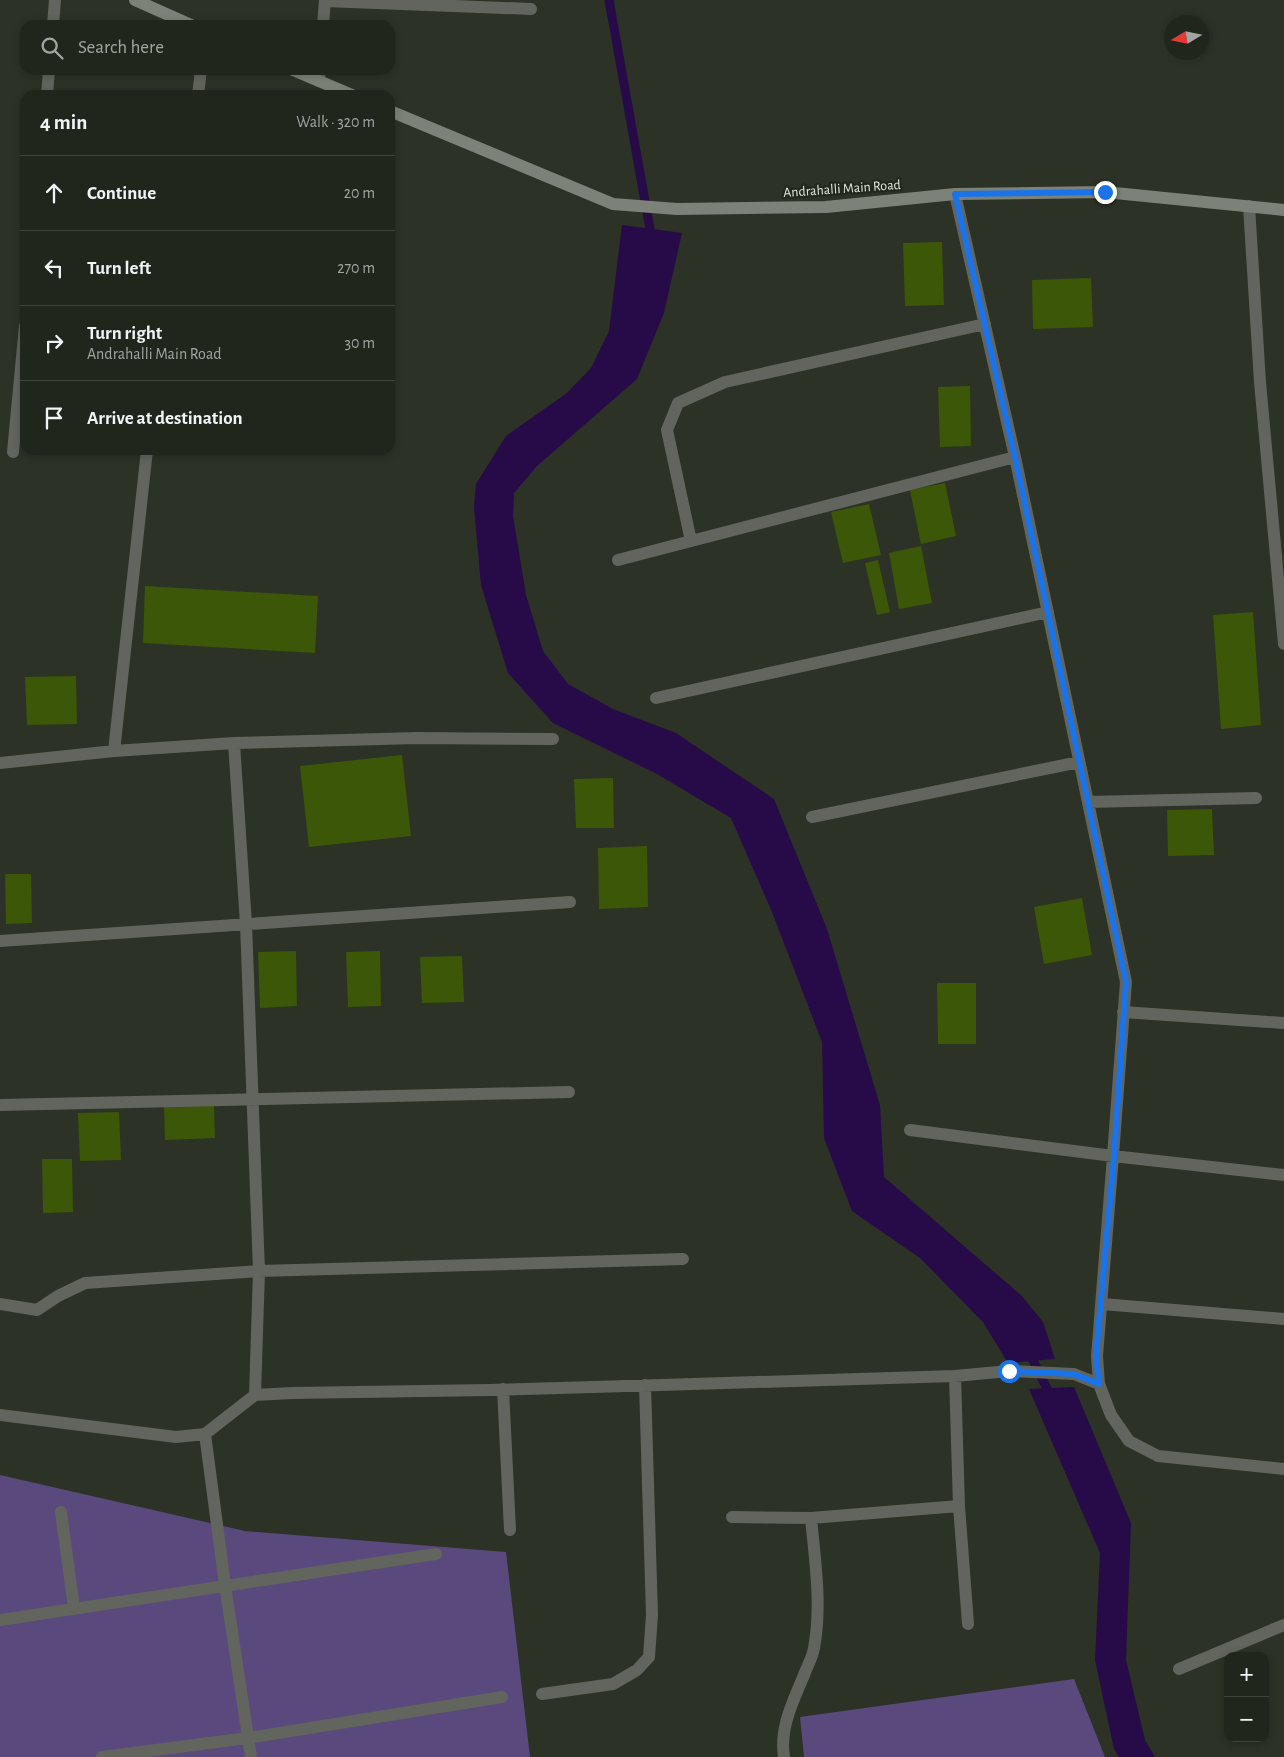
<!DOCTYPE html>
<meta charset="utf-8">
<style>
:root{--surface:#21261c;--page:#2d3229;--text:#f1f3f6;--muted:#a2a5a3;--line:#3e433b}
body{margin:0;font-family:"Alegreya Sans",sans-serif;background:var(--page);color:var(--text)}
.controls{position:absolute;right:15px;bottom:15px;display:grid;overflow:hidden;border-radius:10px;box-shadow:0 2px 8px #0003}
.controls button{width:45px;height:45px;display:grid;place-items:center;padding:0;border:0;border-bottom:1px solid var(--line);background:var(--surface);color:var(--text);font:25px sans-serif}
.compass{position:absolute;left:1164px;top:15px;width:45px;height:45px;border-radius:50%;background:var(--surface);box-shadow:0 2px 8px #0003;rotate:260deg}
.stop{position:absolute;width:15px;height:15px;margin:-11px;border:4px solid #1a73e8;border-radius:50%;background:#fff}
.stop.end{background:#1a73e8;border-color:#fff;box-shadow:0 1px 5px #0008}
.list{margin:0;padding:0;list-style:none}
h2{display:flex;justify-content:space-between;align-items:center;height:65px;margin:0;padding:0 20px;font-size:21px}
h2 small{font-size:16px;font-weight:400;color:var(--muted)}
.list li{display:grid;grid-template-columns:32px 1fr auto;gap:15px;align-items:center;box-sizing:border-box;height:75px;padding:0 20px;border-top:1px solid var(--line)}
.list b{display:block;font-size:19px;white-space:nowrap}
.list p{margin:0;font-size:16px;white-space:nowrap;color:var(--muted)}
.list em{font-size:16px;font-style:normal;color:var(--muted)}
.icon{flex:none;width:28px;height:28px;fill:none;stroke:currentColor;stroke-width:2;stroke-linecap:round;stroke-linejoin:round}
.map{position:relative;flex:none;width:1284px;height:1757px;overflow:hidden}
.search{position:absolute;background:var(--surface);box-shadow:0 2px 8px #0003;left:20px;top:20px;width:375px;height:55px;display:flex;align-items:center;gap:12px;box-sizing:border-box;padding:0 18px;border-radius:15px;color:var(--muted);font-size:19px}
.panel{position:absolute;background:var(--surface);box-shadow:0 2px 8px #0003;left:20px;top:90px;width:375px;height:365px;border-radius:15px}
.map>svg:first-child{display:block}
.green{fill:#5a497c}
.water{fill:#260b48}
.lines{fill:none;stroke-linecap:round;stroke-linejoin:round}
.stream{stroke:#260b48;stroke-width:9}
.building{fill:#3c5708}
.lane{stroke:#62645e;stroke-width:12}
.street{stroke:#62645e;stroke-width:12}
.secondary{stroke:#7d8278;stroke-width:12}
.route{stroke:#1a73e8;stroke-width:6}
.labels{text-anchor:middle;stroke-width:4.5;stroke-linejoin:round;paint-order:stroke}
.street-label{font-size:14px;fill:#e2e6de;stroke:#22281c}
</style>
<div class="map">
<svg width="1284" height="1757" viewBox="0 0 1284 1757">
<rect width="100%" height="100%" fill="#2c3226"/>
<path class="green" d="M0,1475l245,56 261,21 24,205h-530z
M1074,1679l31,78h-301l-4,-40z"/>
<path class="water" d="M622,225l60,8 -18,80 -27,66 -100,87 -23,27 -1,23 13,79 17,56 25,33 45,25 63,24 98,66 53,130 53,176 4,72 138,119 21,26 12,37 -47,4 -25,-41 -63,-64 -68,-47 -28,-73 -2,-96 -50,-130 -41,-94 -74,-44 -104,-51 -45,-50 -27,-88 -7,-78 2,-23 30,-48 61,-43 24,-25 18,-37z
M1074,1387l57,136 -5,137 19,80 10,17h-36l-5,-8 -19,-89 5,-107 -71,-164z"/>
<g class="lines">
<path class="stream" d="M609,0l41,229 -2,10
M1029,1352l23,47"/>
</g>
<path class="building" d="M942,242l2,63 -39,1 -2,-63z
M1091,278l2,49 -60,2 -1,-49z
M970,386l1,60 -31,1 -2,-60z
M945,483l11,53 -35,8 -11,-54z
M869,504l12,51 -38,8 -12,-51z
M921,546l11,57 -33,6 -10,-56z
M878,560l12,52 -13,3 -12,-52z
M145,586l173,10 -3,57 -172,-10z
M1253,612l8,113 -40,4 -8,-114z
M76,676l1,48 -50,1 -2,-48z
M402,755l9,81 -102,11 -9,-81z
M613,778l1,50h-38l-2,-49z
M1212,809l2,46 -46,1 -1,-46z
M647,846l1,61 -49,2 -1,-61z
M5,874h26l1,49 -26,1z
M1082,898l10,57 -48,9 -10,-57z
M296,951l1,55 -37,2 -2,-56z
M380,951l1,55 -33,1 -2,-55z
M462,956l2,46 -42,1 -2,-46z
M937,983h39v61h-38z
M214,1104l1,34 -50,2 -1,-34z
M119,1112l2,48 -41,1 -2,-48z
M42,1159h30l1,53 -30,1z"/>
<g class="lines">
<path class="lane" d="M325,1l206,8
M53,25l2,-25
M323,25l2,-25
M319,81l1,-11
M47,95l2,-25
M13,452l12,-126"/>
<path class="street" d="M198,95l3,-25
M955,194l60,263 111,525 -13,174 -16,200 2,28 12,31 18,26 29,15 126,13
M1249,206l11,176 24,262
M691,541l-24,-111 11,-27 47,-21 260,-58
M618,560l397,-103
M656,698l392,-86
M234,743l12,181 13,347 -4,124
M114,751l120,-8 183,-5 136,1
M0,763l114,-12 33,-301
M1088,802l168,-4
M812,817l267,-55
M0,941l570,-39
M1123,1012l161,11
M0,1105l569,-13
M910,1130l203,26 171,19
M0,1304l37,6 21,-14 27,-13 174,-12 424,-12
M1102,1304l182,15
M955,1376l4,130 9,118
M503,1389l7,141
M0,1415l176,22 29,-3 50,-39 37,-2 198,-3 171,-5 294,-9 54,-5 65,3 25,10
M205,1434l20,151 26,172
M61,1512l13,96
M732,1517l79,1 148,-12
M0,1620l436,-66
M1179,1669l105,-44
M542,1694l71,-10 24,-14 12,-13 3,-42 -7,-230
M102,1757l146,-19 254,-41
M784,1757c-5,-31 11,-59 22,-87 3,-7 7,-15 8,-22 8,-43 1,-87 -3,-130"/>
<path class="secondary" d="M135,0l56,25
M293,70l59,25
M390,111l223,93 64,5 149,-2 129,-13 150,-2 179,18"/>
</g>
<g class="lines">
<path class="route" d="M1009,1371l65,3 25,10 -3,-28 18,-200 12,-174 -111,-525 -60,-263 150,-2"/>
</g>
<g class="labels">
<g class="street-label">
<text transform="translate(842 188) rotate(-4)" y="5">Andrahalli Main Road</text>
</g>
</g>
</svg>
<div class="controls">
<button>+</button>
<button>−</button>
</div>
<svg class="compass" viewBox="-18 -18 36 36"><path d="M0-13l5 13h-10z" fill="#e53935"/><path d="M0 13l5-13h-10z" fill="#a2a5a3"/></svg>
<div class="stop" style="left:1009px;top:1371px"></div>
<div class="stop end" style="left:1105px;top:192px"></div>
<div class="search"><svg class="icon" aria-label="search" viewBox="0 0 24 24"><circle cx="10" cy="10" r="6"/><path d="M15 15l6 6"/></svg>Search here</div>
<section class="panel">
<h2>4 min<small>Walk · 320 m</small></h2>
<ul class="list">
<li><svg class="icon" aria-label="ahead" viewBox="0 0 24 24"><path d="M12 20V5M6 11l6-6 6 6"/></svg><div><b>Continue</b></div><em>20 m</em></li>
<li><svg class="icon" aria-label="left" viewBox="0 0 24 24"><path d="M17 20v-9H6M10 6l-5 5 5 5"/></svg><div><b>Turn left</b></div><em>270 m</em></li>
<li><svg class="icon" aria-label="right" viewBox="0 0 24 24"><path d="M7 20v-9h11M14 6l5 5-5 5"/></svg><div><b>Turn right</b><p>Andrahalli Main Road</p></div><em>30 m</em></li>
<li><svg class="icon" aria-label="arrive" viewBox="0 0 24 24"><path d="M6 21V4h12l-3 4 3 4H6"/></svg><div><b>Arrive at destination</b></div></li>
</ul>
</section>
</div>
